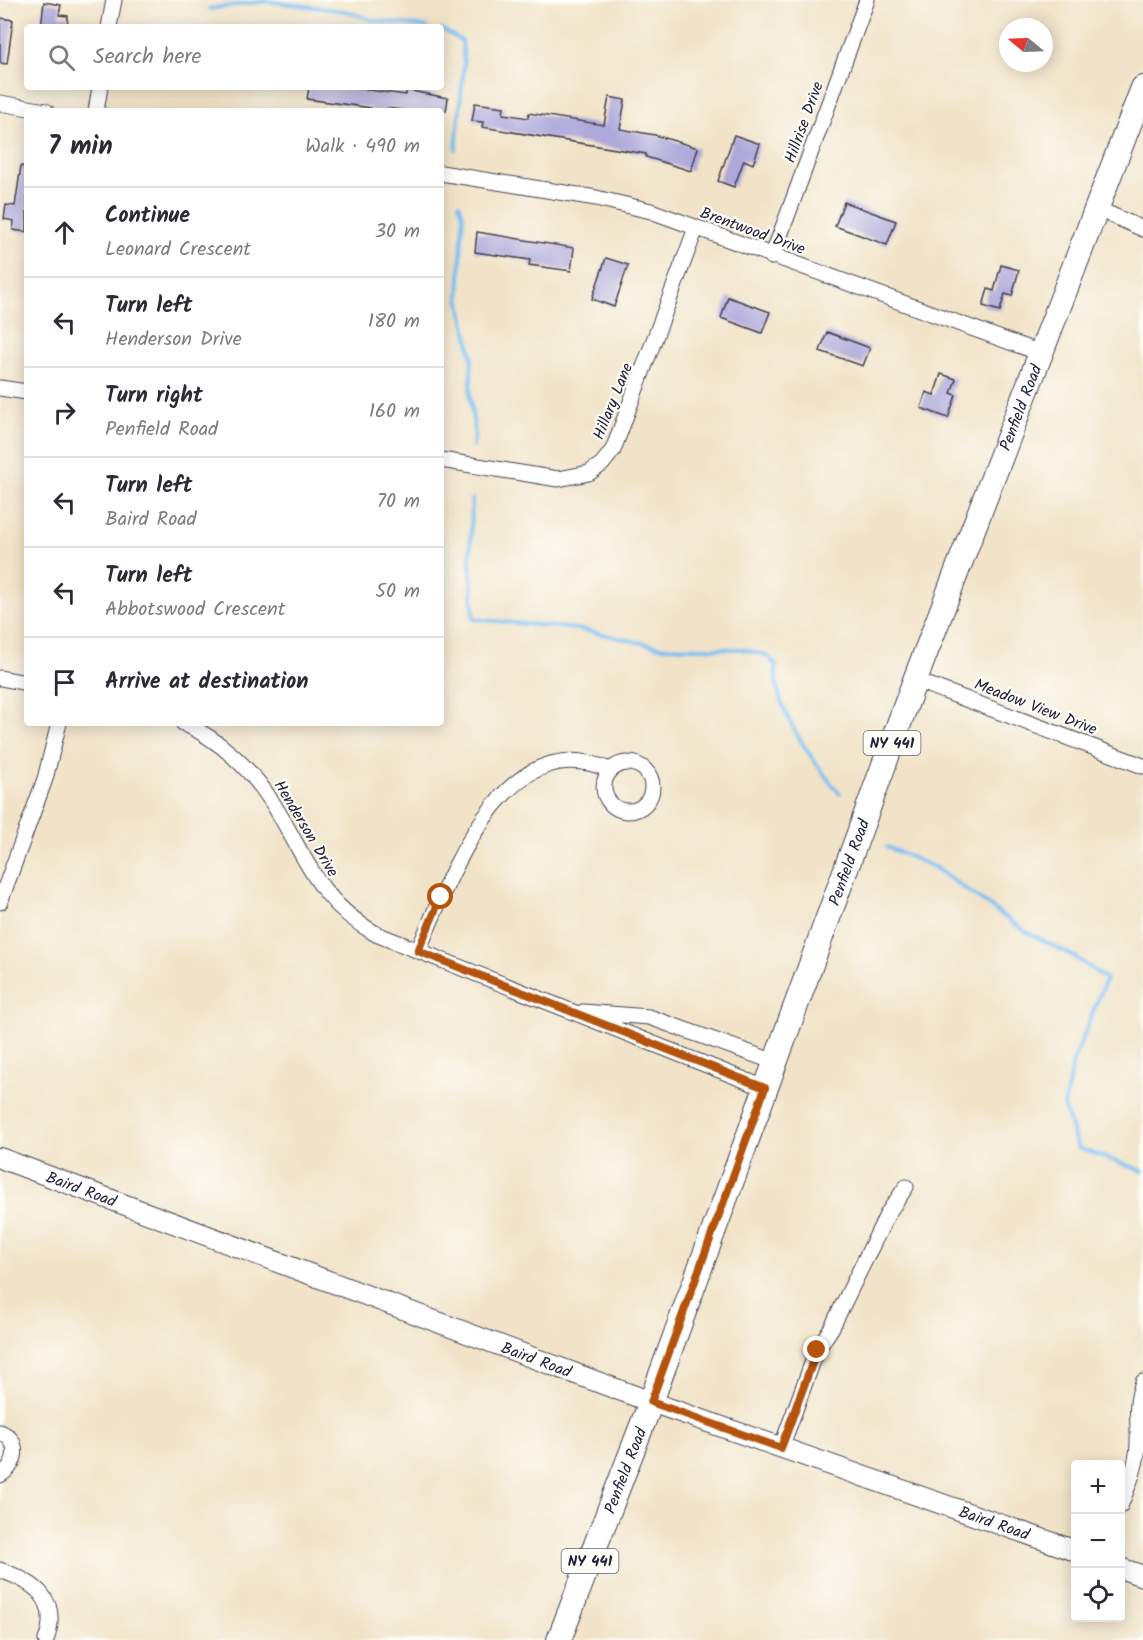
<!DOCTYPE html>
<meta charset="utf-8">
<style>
:root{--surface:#fff;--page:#f2f2f3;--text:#2b2b33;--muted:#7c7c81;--line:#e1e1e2}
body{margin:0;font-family:Kalam,sans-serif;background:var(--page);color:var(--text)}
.controls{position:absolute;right:18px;bottom:18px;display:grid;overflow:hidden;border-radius:6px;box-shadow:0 3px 15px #0003}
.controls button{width:54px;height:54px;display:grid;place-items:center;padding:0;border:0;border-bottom:2px solid var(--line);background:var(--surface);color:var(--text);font:30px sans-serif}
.compass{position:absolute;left:999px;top:18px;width:54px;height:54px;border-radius:50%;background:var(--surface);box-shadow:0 3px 15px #0003;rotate:289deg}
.stop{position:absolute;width:18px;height:18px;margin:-14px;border:4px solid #b45309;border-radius:50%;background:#fff}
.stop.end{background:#b45309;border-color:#fff;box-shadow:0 2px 6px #0008}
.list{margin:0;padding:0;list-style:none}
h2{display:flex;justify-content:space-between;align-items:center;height:78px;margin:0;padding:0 24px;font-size:26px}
h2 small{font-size:20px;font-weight:400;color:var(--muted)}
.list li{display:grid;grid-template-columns:39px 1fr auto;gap:18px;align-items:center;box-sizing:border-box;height:90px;padding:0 24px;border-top:2px solid var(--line)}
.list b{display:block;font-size:22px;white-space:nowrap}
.list p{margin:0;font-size:20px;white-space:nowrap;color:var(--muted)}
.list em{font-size:20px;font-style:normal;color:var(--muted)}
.icon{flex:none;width:33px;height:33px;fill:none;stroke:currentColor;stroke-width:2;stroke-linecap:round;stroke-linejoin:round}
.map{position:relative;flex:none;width:1143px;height:1640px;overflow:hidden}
.search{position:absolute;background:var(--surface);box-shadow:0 3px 15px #0003;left:24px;top:24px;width:420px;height:66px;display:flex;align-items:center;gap:15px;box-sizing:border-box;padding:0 21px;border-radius:6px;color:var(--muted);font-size:22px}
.panel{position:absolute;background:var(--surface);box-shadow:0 3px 15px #0003;left:24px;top:108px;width:420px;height:618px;border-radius:6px}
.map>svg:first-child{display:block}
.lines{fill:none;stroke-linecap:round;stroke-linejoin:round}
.stream{stroke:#7dbff3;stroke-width:4}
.building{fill:#aea9da}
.minor-casing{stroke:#413f50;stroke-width:17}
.tertiary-casing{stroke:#413f50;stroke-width:22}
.primary-casing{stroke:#413f50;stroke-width:26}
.minor{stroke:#fff;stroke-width:15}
.tertiary{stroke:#fff;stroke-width:20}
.primary{stroke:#fff;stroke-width:24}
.route{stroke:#b45309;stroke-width:8}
.labels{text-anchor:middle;stroke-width:4.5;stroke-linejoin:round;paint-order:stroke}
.shield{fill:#fdfcf7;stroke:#646373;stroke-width:1.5}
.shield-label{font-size:15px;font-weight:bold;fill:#22223b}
.street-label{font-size:16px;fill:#22223b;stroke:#fdfcf7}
</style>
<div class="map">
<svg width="1143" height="1640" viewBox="0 0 1143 1640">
<rect width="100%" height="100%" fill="#fdfcf7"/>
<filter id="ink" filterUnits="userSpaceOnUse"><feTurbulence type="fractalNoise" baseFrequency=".0167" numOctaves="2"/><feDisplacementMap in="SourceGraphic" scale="12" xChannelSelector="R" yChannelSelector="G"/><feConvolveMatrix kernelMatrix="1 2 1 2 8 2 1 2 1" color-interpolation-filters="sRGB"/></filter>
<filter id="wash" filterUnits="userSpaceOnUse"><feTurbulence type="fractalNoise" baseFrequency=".008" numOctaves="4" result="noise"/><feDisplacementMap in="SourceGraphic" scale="24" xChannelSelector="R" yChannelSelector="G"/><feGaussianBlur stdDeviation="1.35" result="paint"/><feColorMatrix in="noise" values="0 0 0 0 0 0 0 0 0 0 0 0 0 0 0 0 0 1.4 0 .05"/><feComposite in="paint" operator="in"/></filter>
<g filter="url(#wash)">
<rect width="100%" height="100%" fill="#f1e3c7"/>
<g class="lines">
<path class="stream" d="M209,9l56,-8 80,10 27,9 55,7
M441,29l21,12 2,23 -8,85
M459,204l4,11 -4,83 13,58 -2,41 5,37 -2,13
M472,499l-2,61 4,59 104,10 83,18 80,2 25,6 10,10c-5,41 39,99 64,129
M887,847l47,20 91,64 50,26 31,22 -33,83 -9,44 14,42 65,23"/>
</g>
<g id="blocks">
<path class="building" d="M44,2l17,3 -2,10 9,1 -1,11h-26z
M0,18l13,2 -6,44 -7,-1z
M309,87h37l60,8v-5l42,8 -2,13h-38l-20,-3v3h-17v-3l-64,-9z
M609,97l16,3 -5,29 35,6 43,13 -7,23 -45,-14v-3l-164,-27 1,-5 -11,-1 3,-18 29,4 -1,7 25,4 1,-5 75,12z
M734,135l26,9 -7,20 -9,-4 -10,27 -16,-6z
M21,166l6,1v65l-14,-2 1,-9 -10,-2 2,-14 9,1z
M844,202l52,19 -9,24 -52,-19z
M477,232l97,16 -3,23 -42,-6 1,-5 -55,-8z
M606,258l22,7 -14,42 -22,-8z
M1001,265l18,5 -7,26 -7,-2 -5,17 -17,-5 5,-17 6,2z
M728,297l42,15 -8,21 -41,-15z
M827,332l43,16 -7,18 -43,-15z
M941,374l15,5 -5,14 5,2 -8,23 -27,-10 5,-16 8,3z"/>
</g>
</g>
<g filter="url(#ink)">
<use href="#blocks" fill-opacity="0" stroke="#413f50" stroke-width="1.5"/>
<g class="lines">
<defs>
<path id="minor" d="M109,27l5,-27
M0,103l46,8
M96,111l4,-24
M441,173l155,25 55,13 392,143
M1098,209l45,20
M772,257l95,-257
M0,388l27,4
M441,460l117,19 31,-6 13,-9 11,-14 83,-222
M0,678l27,5
M915,680l228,86
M183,723c36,16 68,46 89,79 34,54 44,98 104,132l389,154
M604 787a24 24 0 1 1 48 0a24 24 0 1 1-48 0Z
M0,902l45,-123 14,-56
M418,951c32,-74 86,-228 192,-181
M583,1012l66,5 126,45
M0,1432c21,8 18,33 0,43
M781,1448l36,-98 15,-23 56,-114 18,-26
M1120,1506c8,-20 18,-42 18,-64 1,-25 -4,-34 5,-60
M0,1570c34,12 61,29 46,70"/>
<g id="tertiary">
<path id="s1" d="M0,1158l651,244 425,149"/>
<path d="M1120,1568l23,8"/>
</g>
<g id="primary">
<path id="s2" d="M559,1640l92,-238 264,-722 228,-592"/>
</g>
</defs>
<use href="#minor" class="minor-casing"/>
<use href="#tertiary" class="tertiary-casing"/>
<use href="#primary" class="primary-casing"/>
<use href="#minor" class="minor"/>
<use href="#tertiary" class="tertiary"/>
<use href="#primary" class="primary"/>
</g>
</g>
<g class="lines" filter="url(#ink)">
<path class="route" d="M441,897l-23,54 347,137 -114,314 130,46 36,-98"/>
</g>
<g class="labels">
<g class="shield">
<rect x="863.5" y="731" width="57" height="24" rx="4.5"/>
<rect x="561.5" y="1549" width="57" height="24" rx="4.5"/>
</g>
<g class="shield-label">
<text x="892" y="748">NY 441</text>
<text x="590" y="1566">NY 441</text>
</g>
<g class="street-label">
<text transform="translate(803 122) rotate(-70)" y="6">Hillrise Drive</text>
<text transform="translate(753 230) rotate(20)" y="6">Brentwood Drive</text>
<text transform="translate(612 401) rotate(-68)" y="6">Hillary Lane</text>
<text dy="6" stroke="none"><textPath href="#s2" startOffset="1316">Penfield Road</textPath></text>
<text transform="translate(1036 706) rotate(21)" y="6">Meadow View Drive</text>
<text transform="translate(307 828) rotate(59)" y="6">Henderson Drive</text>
<text dy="6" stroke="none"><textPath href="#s2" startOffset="830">Penfield Road</textPath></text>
<text dy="6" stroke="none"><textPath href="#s1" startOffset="87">Baird Road</textPath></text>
<text dy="6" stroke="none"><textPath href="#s1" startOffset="573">Baird Road</textPath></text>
<text dy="6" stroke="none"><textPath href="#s2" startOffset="182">Penfield Road</textPath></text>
<text dy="6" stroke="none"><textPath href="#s1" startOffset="1059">Baird Road</textPath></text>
</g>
</g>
</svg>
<div class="controls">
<button>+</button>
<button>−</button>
<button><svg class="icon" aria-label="locate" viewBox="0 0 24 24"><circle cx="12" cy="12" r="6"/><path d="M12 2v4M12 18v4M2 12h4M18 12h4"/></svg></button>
</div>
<svg class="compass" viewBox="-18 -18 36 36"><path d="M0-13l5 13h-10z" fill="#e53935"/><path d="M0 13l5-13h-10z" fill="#7c7c81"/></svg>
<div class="stop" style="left:441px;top:897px"></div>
<div class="stop end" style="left:817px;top:1350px"></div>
<div class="search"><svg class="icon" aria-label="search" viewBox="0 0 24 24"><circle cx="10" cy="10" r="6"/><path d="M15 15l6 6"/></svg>Search here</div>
<section class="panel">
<h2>7 min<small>Walk · 490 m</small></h2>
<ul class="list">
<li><svg class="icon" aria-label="ahead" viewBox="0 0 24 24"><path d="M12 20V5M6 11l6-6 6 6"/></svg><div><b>Continue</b><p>Leonard Crescent</p></div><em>30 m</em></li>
<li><svg class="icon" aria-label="left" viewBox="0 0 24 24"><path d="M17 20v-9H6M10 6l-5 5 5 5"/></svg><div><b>Turn left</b><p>Henderson Drive</p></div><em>180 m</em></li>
<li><svg class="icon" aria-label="right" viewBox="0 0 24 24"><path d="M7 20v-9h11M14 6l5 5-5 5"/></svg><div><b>Turn right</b><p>Penfield Road</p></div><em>160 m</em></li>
<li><svg class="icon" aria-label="left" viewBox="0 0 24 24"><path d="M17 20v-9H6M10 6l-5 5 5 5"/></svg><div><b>Turn left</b><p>Baird Road</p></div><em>70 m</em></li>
<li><svg class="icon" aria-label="left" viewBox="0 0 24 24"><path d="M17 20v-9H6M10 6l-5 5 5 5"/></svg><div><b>Turn left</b><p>Abbotswood Crescent</p></div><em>50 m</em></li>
<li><svg class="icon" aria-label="arrive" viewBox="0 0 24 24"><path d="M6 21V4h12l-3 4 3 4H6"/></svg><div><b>Arrive at destination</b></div></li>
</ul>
</section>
</div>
